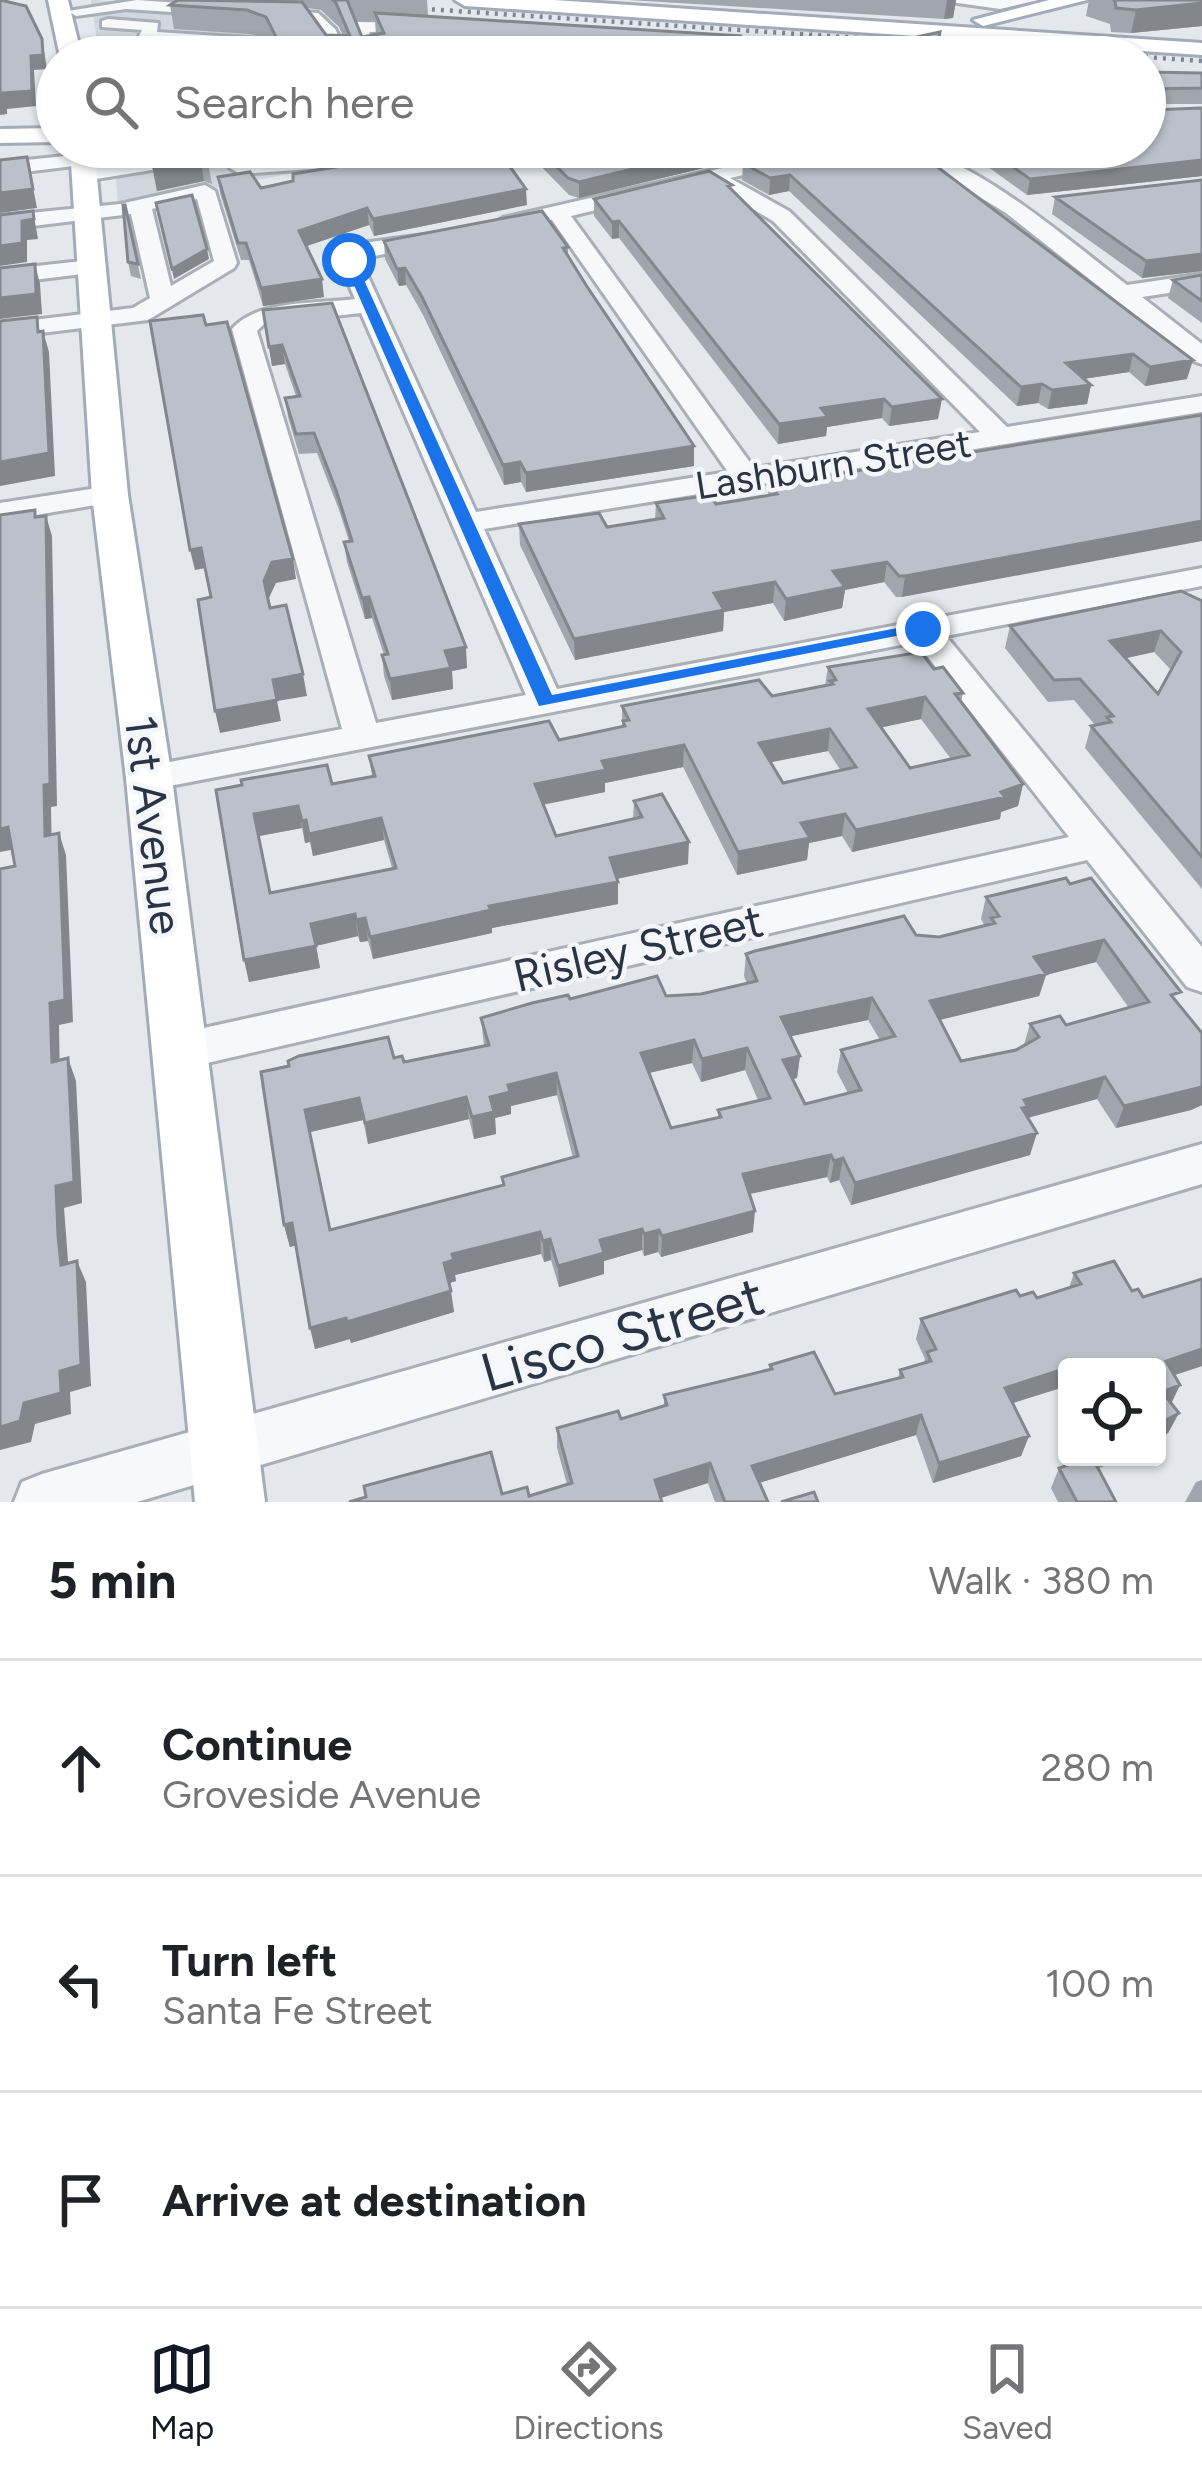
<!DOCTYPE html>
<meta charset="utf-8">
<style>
:root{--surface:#fff;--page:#f6f6f6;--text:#202124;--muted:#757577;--line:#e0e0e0;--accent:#111827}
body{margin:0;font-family:Figtree,sans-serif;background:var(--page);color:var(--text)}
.controls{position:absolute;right:36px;bottom:36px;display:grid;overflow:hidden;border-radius:12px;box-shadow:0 3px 9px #0004}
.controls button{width:108px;height:108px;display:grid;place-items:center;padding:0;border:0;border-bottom:3px solid var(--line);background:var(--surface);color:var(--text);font:60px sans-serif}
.stop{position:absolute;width:36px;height:36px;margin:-27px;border:9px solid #1a73e8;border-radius:50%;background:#fff}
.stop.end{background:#1a73e8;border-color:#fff;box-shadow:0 3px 12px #0008}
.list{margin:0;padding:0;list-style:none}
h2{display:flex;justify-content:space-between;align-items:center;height:156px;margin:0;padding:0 48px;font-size:51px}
h2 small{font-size:39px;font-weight:400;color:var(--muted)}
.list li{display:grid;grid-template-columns:78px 1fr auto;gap:36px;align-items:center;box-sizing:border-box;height:216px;padding:0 48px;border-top:3px solid var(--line)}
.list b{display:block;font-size:45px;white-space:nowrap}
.list p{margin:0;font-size:39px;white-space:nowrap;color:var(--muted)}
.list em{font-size:39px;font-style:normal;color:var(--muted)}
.icon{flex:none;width:66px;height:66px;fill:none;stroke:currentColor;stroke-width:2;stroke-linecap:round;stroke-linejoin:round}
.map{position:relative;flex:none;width:1202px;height:1502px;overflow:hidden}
.search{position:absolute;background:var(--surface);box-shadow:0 3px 9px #0004;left:36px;right:36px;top:36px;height:132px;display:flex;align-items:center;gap:30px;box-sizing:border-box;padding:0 42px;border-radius:66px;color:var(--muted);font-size:45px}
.sheet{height:804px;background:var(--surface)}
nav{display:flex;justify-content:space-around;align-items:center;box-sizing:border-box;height:168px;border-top:3px solid var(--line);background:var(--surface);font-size:33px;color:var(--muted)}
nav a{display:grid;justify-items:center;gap:6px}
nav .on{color:var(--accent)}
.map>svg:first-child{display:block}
.built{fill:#d2d6de}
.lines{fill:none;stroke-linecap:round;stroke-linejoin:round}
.minor-casing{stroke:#a9aeb7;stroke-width:6}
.major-casing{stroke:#a3abb8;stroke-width:6}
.path{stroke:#c2c5cb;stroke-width:3;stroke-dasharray:4.5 4.5;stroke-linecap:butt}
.minor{fill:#f7f8fa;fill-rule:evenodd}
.major{fill:#fff;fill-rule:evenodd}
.rail{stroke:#7d8696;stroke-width:4.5;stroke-dasharray:3 6;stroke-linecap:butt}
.wall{fill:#a1a5ae;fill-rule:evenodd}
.shaded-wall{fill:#83868d}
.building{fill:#bbc0ca;stroke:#83868d;stroke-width:3;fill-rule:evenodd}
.route{fill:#1a73e8}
.labels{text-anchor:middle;stroke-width:9;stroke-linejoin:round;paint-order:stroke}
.far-street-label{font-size:39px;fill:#2b3445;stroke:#f4f6f9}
.street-label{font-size:45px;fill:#2b3445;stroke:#f4f6f9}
.near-street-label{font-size:54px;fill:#2b3445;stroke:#f4f6f9}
</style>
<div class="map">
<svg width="1202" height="1502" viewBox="0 0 1202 1502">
<rect width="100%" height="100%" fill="#e4e7ec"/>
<path class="built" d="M91,0l236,14 23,43h-251z
M114,147h320l-316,59z"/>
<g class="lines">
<defs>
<path id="minor" d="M137,0l181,13 17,16 15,28h-18l-25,-36 -181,-12 -50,7 -8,-5z
M937,0h101l-38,9z
M108,19l50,4 -1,9 93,6 6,1 10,18h-18l-4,-9 -97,-7 -8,-5 3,-6 -40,-3v-6z
M422,23l8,5 -2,3 -59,1 13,25h-18l-14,-30 8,-5z
M693,41l120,10 9,5 -58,1 -77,-7v-8z
M187,147h20l-6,15 -117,19 -10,-6 10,-6 96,-13z
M368,147h38l-81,21 -85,6 -10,-6 10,-6 85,-6z
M897,147c66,0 176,97 230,138l75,-11v14l-60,9 60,47v20l-9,-3 -187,-148z
M788,153l7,2v8l-65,15 59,33 218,216 195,-31v16l-718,117 73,160 645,-121v18l-256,50 256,311v45l-15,-5 -100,-127 -906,209 -16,-5 -6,-13 6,-13 16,-5 888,-196 -153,-195 -767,148 -13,-3 -5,-9 5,-9 13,-3 193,-37 -110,-400c26,-30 85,-25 123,-30l-17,-40 9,-14 92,-12v10l-79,16 116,253 252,-40 -176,-252 -49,12 -11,-7 11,-7zM709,183l64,38 207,211 -226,36 -183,-252zM361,313l165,382 -150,28 -119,-392 7,-7z
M83,154l7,2v8l-82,10 -8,-3 1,-7 7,-2z
M205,185l10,6 22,72 -3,5 -86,52 -148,18v-14l133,-16 17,-10 -19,-84 -131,16v-14l120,-12zM197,199l17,62 -43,25 -19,-77z
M91,260l11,7 -3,5 -99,12v-14z
M110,486l10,3 5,6 -5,6 -120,20v-18z
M1202,1144v40l-1065,318h-123l8,-20 20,-8z"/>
<path id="major" d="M48,0h20l14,57h-22z
M455,0h99l648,43v12l-737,-49z
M1049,0h38l-104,26 -10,-6z
M57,128v14l-57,1v-14z
M70,147h24l34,348 44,283 93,724h-70l-69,-724 -34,-283z"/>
</defs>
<use href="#minor" class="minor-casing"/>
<use href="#major" class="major-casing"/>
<path class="path" d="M831,48l55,3"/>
<use href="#minor" class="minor"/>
<use href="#major" class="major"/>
<path class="rail" d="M396,7l747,50
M1145,57l57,4"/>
</g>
<path class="wall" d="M178,0h249l1,16 314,20 -1,21h-464l-7,-16 -20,-7 -76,-5 -4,-24zM307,8l14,2 18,17 4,9 -17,-1zM355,21h20l1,14 -14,2z
M629,0h327l-3,18 -9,1z
M1089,0h113v26l-71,7 -20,-1 -1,-8 -24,-8z
M1145,72l57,1v31h-55l2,6 53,-2v68l-175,19 -67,-48h185z
M148,147h57l7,37 -8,-3 -47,10z
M298,147h92v4l-64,12 -4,-8 -23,-1z
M528,147h290l-40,3 -199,48 -10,-3 -41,-42z
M848,147l339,232 -42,7 -16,-14 -45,7 7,6 -4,19 -39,5 -10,-6 -21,3 -228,-215 -20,4 -27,-15 1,-17z
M218,177l43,11 266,17 -153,31 -5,-11 -63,21 18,51 -61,9 -14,-46h-8l-21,-67z
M1202,179v92l-60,7 -90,-64 3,-17z
M732,190l206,229 -49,7 -7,-8 -55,9 -1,9 -48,8 -159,-206 -7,1 -18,-23v-17z
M125,205l16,74 -10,-3 -3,-14z
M384,241l184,6v9l18,29 108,161v20l-168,26 -5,-10 -17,3 -81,-170 -17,-30 -7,1 -14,-27z
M1202,275v48l-34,-25 5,-18z
M263,310l204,358 -15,3 1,18 -61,11 -8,-24 -2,-21h2l-12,-37 -7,1 -18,-57 -3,-20 5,-1 -10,-31 -22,-57 -18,1 -11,-37 -3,-19 11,-2 -11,-32 -13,2z
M1202,415l-300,182h-6l-12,-15 -39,8 -3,18 -58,13 -11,-18 -49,9 -1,19 -148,29 -55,-115 -1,-21 88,3 48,-7 1,-17 60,1 52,-8 1,-11z
M1202,601v288l-117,-141 6,-22 4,-1 -21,-25 -26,2 -43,-54 5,-22zM1154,652l17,18 -13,24 -33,-36z
M828,667l106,2 29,24 -2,9 62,82 -5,22 -17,6 -1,7 -148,33 -10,-16 -33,7 -2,17 -70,15 -54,-108 -78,16v9l-62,13 13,31 77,-17 1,-18 54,63 -71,15 1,25 -126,24v5l-119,26 -5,-18 -8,1 -2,-6 -42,10 4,22 -71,14 -33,-192 116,-6 40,-8 -3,-20 190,-16 63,-14v-20l150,-10 53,-10zM921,719l30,40 -41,9 -29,-41zM828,751l13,20 -58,12 -13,-21zM302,828l3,15 5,-1 3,14 71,-16 8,28 -122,25 -11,-57z
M1066,878l111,124 25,31v72l-11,5 -75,18 -19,-29 -65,17 -4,2 2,37 -179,50 -12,-25 -9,3 -3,-6 -77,17 3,38 -92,25 -3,-5 -14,4 -2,-6 -38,11v13l-45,13 -8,-27 -7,2 -3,-8 -86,21 1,6 -7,2 5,29 -103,31 -1,-4 -35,10 -19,-104 -6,2 -6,-22 -23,-153 133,-14 10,4 80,-16 -3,-28 89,-19 131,-5 46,-10 -3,-8 2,-22 170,-19 23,2 46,-11 -4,-7 5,-22zM1096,962l33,46 -63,17 -36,-1 -6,21 -8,5 -55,11 -21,-41 99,-24 7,-21zM868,1020l12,20 -39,10 -4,22 11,21 -43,11 -12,-25 4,-1 3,-22 -9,-20zM692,1063l9,19 44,-12 13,30 -40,10v7l-47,11 -22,-55zM557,1095l16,63 -71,19v8l-172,45 -20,-98 53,-12 5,24 101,-25 5,20 22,-5 -1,-16 16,-4v-8z
M1114,1261l18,30 6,-2 5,8 59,-18v87l-28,9 6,10 -9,18 8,10 -11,20 -11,6v-72h-90v19l-55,17 17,33 -8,20 -88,27 -17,-48 -157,48 9,19h-53l-7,-19 -47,15 1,4h-313l17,-5 -2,-11 127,-34 11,42 25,-7 2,9 38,-12 -10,-36v-20l61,-17 3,8 43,-13v-11l105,-25 1,-5 44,-13 21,42 63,-16 2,-8 24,-7 1,-4 -9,-20 5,-20 95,-29 4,6 13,-4 4,6 32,-10 5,-15z
M1077,1457h55l-34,11 18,34h-58l-7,-14 8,-20 20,-6z
M1202,1480v22h-17l11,-20z"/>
<path class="shaded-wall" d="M947,0h9l-3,18 -9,1z
M1202,0v26l-71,7 5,-23z
M742,36l-1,21h-110z
M42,39l5,30 -13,1 2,36 -29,3v5l-7,1v-16z
M324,147h66v4l-64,12z
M724,147h55l-1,3 -199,48v-16z
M199,149l5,32 -47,10 -6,-32z
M27,157l10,51 -37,5v-20z
M1202,160v16l-175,19 3,-16z
M790,175l-1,16 -20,4 1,-17z
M526,189l1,16 -153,31 -1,-17z
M367,208l2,17 -68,23 -2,-17z
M33,211l5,28 -11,1v22l-27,4v-20l22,-25z
M619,221v17l-7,1v-17z
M207,249l2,10 -35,20 -2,-10z
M1202,254v17l-60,7 4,-17z
M35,264l5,20 2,30 -42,5v-21z
M405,268l1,17 -7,1 -2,-17z
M322,279l2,18 -61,9 -2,-18z
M43,331l6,21 6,124 -55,10v-24z
M282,345l3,19 -13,2 -3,-19z
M1133,354l-4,18 -67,10 4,-19z
M1193,360l-6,19 -42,7 5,-19z
M1042,384l-4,19 -21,3 4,-19z
M1091,385l-4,19 -39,5 4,-19z
M884,399l-2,19 -55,9 -1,9 -48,8 1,-20 42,-16z
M942,399l-4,20 -49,7 3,-19z
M694,446v20l-168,26v-19z
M520,462l1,20 -17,3 -1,-20z
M46,516l6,20 5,270 -6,1 1,51 -7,-22 -1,-51z
M1202,521v20l-300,56 3,-21z
M201,548l5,20 -11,2 -5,-20z
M293,559l3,20 -20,4 -9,19 -3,-21 8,-19z
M887,562l-3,20 -39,8 -3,18 -58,13 2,-22 47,-28z
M775,582l-2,21 -49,9 -1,19 -148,29 -1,-21 140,-46z
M369,597l3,21 -7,1 -3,-21z
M1161,631l-7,21 -50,11 6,-22z
M466,647l1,21 -15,3 1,18 -61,11 -2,-21 55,-28z
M303,674l4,22 -30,5 4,20 -61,12 -5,-22 58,-31z
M925,697l-4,22 -56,12 3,-22z
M830,729l-2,22 -71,14 2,-22z
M684,745l-1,22 -78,16v9l-70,14v-22l67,-23z
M1023,784l-5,22 -17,6 -1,7 -148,33 4,-22 145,-38z
M298,806l4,22 -43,8 -5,-22z
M845,814l-3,22 -33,7 -2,17 -70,15 1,-23 63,-29z
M381,818l3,22 -71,16 -4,-22z
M306,820l4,22 -5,1 -3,-22z
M8,827l8,22 -16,3v-23z
M59,833l7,22 7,167 -14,3 1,59 -8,-22 -2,-59z
M689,842l-1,22 -78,16v-22z
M618,882v22l-126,24v5l-119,26 -3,-22 119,-31z
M355,914l3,22 -43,10 -4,-22z
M365,918l3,23 -8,1 -4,-22z
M1104,940l-8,22 -50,13 -7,21 -113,27 4,-22 104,-44z
M316,946l4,22 -71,14 -5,-22z
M872,998l-4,22 -90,19 3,-22z
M694,1040l-2,23 -52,12 1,-22z
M747,1048l-2,22 -44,12 1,-23z
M800,1056l-3,22 -16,4 2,-22z
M68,1058l8,23 6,122 -18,5 6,79 -9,-22 -5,-79z
M556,1073l1,22 -46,11v8l-16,4 1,16 -22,5 -2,-22 18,-20 18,-12z
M1105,1077l-8,22 -73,20 -3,10 3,-29z
M1202,1087v18l-11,5 -75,18 8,-22z
M466,1097l3,22 -101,25 -3,-21z
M359,1098l4,22 -53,12 -5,-22z
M1037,1133l-7,22 -179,50 4,-22z
M831,1155l-4,22 -87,19 3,-22z
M843,1158l-4,22 -9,3 4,-22z
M755,1211l-2,21 -92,25 1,-21z
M292,1223l5,22 -7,2 -6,-22z
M642,1229v21l-38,11v13l-45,13 -1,-21 42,-26z
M659,1230l-1,22 -14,4v-22z
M540,1232l1,22 -86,21 1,6 -9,3 -3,-21 8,-9z
M550,1239l1,21 -7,2 -1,-21z
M77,1261l9,21 5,104 -21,6 1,22 -36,10 -4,18 -31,8v-23l60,-56z
M451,1291l3,21 -103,31 -1,-4 -35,10 -5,-21z
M1202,1349v17l-45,15 9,-20z
M1067,1368v18l-70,22 8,-20z
M1180,1385l-10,21 -8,-14z
M1179,1413l-11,20 -11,6v-14z
M921,1415l-5,20 -167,51 3,-20z
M1029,1436l-8,20 -88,27 6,-20z
M1092,1457h40l-47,15z
M710,1463l-2,20 -54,17 1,-20z"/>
<path class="building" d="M0,0l26,6 16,33 1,16 -12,1 1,35 -29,2v6h-3z
M178,0l124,2 24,33 24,1 -14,-33 -3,-3h14l15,37 22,-4 -9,-20 367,23 -111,21h-345l-20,-40 -19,-7 -77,-5z
M1113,0h89v3l-66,7 -20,-2 -1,-7z
M940,32l-4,19 93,2 -1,4h-175l47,-9 -11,-5z
M1145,72l57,1v15l-54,1 -3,4z
M1145,97l4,13 53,-2v52l-172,19 -45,-32h160z
M148,147h57l2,5 -8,-3 -48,10z
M457,147h39l30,42 -153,30 -6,-11 -68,23 23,48 -61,9 -15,-45h-8l-20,-66 32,-5 11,16 32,-7v-7z
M537,147h187l-145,35 -11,-4z
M848,147h63l282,213 -43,7 -17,-13 -67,9 25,22 -39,5 -10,-6 -21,3 -231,-212 -20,3 -27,-15z
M27,157l6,32 -33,4v-33z
M709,171l23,14 -4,1 214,213 -50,8 -8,-8 -63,9 7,9 -49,7 -160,-203 -7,1 -18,-23z
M1202,180v74l-56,7 -91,-64z
M192,195l15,54 -35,20 -16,-66z
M123,205h2l13,59 -10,-2z
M33,211l1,8 -12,2v22l-22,3v-31z
M542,211l26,36 -5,1 23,37 108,161 -168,27 -6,-11 -17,3 -81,-168 -17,-29 -8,1 -13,-28z
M35,264l1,30 -36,4v-30z
M1202,275v26l-29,-21z
M332,303l134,344 -21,4 6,17 -61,11 -8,-24 6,-1 -19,-57 -7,1 -18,-56 8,-1 -16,-51 -22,-57 -18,1 -11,-36 15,-2 -18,-51 -13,2 -6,-37z
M203,315l3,10 21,-3 66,237 -21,3 -8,19 6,27 16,-3 17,69 -30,6 4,20 -62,11 -17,-111 13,-3 -10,-49 -11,2 -40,-229z
M37,317l1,15 5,-1 6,122 -49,9v-141z
M1202,415v106l-297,55h-6l-12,-14 -54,9 12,16 -59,12 -11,-17 -61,11 10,17 -150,29 -55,-115 80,-11 8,14 57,-9 -8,-15 54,-8 6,9 61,-10 -8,-9z
M35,510v7l11,-1 4,268 -6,1 1,51 14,-3 6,167 -15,3 2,59 16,-4 6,124 -18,4 2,49 3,30 16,-4 4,104 -21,6 1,22 -37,10 -4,18 -20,6v-558l15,-3 -7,-39 -8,2v-314z
M1181,591l21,10v256l-111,-131 20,-4 -4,-5 6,-1 -33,-37 -26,1 -44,-54zM1161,631l20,21 -23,42 -48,-53z
M921,652l13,17 9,-2 20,26 -8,1 68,90 -22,8 4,5 -149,33 -11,-16 -44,9 9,15 -72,14 -54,-107 -82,16 4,9 -71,14 21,52 86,-19 -8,-16 28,-7 27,48 -79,16 8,24 -129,24 2,4 -121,27 -5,-19 -9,2 -1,-6 -44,10 5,22 -72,14 -28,-170 26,-5 -1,-5 86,-15 5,19 43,-8 -6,-20 180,-35 10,19 66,-14 -2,-5 6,-1 -7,-14 137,-26 13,16 61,-12 -3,-3 6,-1 -8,-13zM925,697l44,58 -59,13 -42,-59zM830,729l26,38 -73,16 -24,-40zM298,806l4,15 4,-1 3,14 72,-16 15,50 -126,25 -16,-79z
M1066,878l4,6 21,-6 90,114 -10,3 31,38v54l-78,19 -19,-29 -81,23 4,7 -6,1 15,25 -182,50 -12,-25 -9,3 -3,-6 -88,19 12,37 -93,25 -3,-6 -15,4 -2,-5 -42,11 4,13 -46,13 -8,-27 -7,2 -3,-9 -88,22 2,6 -10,3 7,28 -104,31 -1,-4 -36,10 -18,-105 -8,2 -23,-153 28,-6 -1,-5 11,-5 89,-19 6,21 8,-2 2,6 85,-17 -8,-27 51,-15 36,-8 2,4 87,-23 9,20 35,-2 56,-13 -11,-27 9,-3 149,-35 12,19 23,2 56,-14 -4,-5 8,-2 -13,-19zM1104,940l45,62 -83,23 -6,-9 -30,8 9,13 -23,13 -55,11 -31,-60 116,-27 -12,-17zM872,998l23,38 -54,14 20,40 -56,14 -22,-44 17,-4 -19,-39zM694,1040l8,19 45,-11 23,50 -52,12 3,7 -50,11 -30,-75zM556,1073l22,83 -76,21 2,8 -174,45 -25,-120 54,-12 6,25 101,-26 6,20 22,-5 -4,-15 20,-5 -2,-7z
M1114,1261l18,30 6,-2 5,8 59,-18v70l-36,12 14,24 -18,7 17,21 -22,12v-58h-80l-1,-2 -71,23 24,48 -90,27 -18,-48 -169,51 16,36h-43l-15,-39 -55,17 7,22h-313l17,-5 -2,-11 127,-34 11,42 25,-7 2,9 43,-13 -15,-55 61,-17 3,8 46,-14 -3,-10 108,-26 -2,-4 44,-13 21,42 68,-17 -3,-7 31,-9 -4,-9 9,-3 -15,-30 95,-29 4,6 13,-4 4,6 44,-14 -7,-11z
M1092,1457l24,45h-39l-18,-34z
M814,1492l4,10h-37z"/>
<path class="route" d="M349,256l6,4 197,435 371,-72 9,6 -393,77 -196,-446z"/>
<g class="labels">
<g class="far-street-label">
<text transform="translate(833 464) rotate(-9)" y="14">Lashburn Street</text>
</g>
<g class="street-label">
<text transform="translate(154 825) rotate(83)" y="16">1st Avenue</text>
<text transform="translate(638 948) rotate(-13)" y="16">Risley Street</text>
</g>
<g class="near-street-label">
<text transform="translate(622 1334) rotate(-16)" y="19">Lisco Street</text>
</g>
</g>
</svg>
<div class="controls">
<button><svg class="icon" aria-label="locate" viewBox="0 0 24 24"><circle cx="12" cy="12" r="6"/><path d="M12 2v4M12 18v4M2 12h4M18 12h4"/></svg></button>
</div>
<div class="stop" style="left:349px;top:260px"></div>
<div class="stop end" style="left:923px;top:629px"></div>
<div class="search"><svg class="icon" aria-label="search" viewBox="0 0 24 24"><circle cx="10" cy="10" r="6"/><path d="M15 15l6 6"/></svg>Search here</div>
</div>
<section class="sheet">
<h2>5 min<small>Walk · 380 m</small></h2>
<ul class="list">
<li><svg class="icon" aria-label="ahead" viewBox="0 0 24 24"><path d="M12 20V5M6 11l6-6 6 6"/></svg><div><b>Continue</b><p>Groveside Avenue</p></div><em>280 m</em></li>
<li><svg class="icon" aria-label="left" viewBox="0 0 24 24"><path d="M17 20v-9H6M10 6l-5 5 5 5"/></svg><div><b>Turn left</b><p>Santa Fe Street</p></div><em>100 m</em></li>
<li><svg class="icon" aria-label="arrive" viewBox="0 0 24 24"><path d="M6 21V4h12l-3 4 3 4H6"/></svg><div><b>Arrive at destination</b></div></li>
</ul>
</section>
<nav>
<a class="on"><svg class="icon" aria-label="map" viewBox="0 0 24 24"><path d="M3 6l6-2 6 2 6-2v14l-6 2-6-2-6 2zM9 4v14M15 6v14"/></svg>Map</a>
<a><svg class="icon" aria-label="directions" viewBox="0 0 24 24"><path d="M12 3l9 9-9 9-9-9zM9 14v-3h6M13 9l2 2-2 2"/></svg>Directions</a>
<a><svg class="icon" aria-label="saved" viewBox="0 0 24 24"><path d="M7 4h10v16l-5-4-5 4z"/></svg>Saved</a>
</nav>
